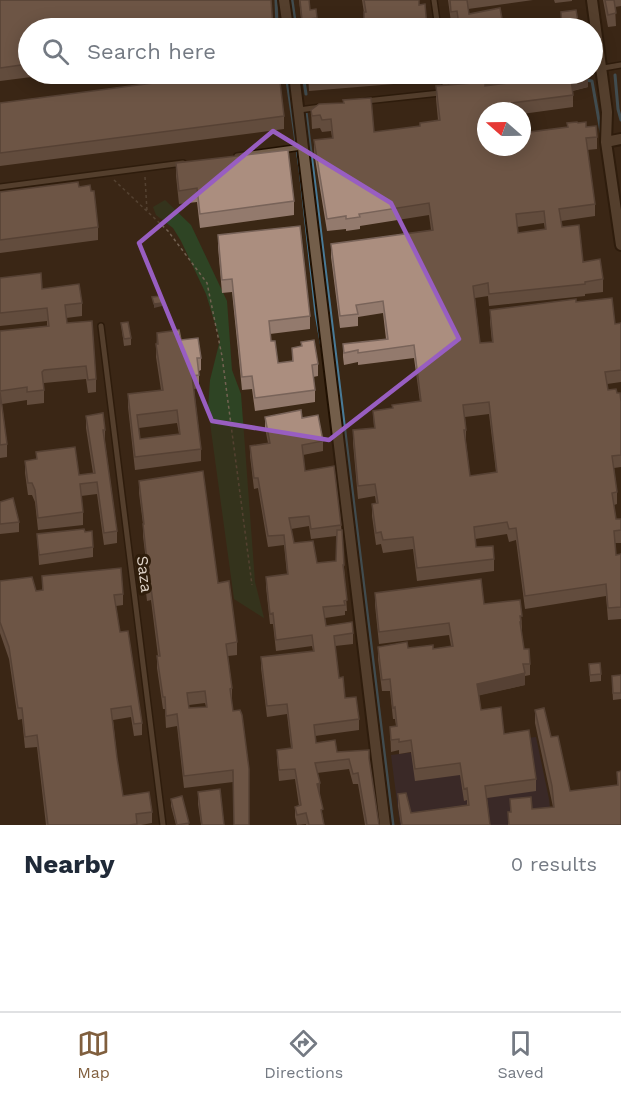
<!DOCTYPE html>
<style>
:root{--surface:#fff;--page:#f2f2f3;--text:#1f2937;--muted:#747a83;--line:#e0e1e3;--accent:#805f3e}
body{margin:0;font-family:"Work Sans",sans-serif;background:var(--page);color:var(--text)}
.compass{position:absolute;left:477px;top:102px;width:54px;height:54px;border-radius:50%;background:var(--surface);box-shadow:0 3px 15px #0003;rotate:290deg}
.list{margin:0;padding:0;list-style:none}
h2{display:flex;justify-content:space-between;align-items:center;height:78px;margin:0;padding:0 24px;font-size:26px}
h2 small{font-size:20px;font-weight:400;color:var(--muted)}
.icon{flex:none;width:33px;height:33px;fill:none;stroke:currentColor;stroke-width:2;stroke-linecap:round;stroke-linejoin:round}
.map{position:relative;flex:none;width:621px;height:825px;overflow:hidden}
.search{position:absolute;background:var(--surface);box-shadow:0 3px 15px #0003;left:18px;right:18px;top:18px;height:66px;display:flex;align-items:center;gap:15px;box-sizing:border-box;padding:0 21px;border-radius:33px;color:var(--muted);font-size:22px}
.sheet{height:186px;background:var(--surface)}
nav{display:flex;justify-content:space-around;align-items:center;box-sizing:border-box;height:84px;border-top:2px solid var(--line);background:var(--surface);font-size:16px;color:var(--muted)}
nav a{display:grid;justify-items:center;gap:3px}
nav .on{color:var(--accent)}
.map>svg:first-child{display:block}
.industrial{fill:#3a2e3d}
.green{fill:#2e4424}
.lines{fill:none;stroke-linecap:round;stroke-linejoin:round}
.stream{stroke:#497a96;stroke-width:3}
.lane-casing{stroke:#201001;stroke-width:8}
.street-casing{stroke:#201001;stroke-width:14}
.path{stroke:#736252;stroke-width:1.5;stroke-dasharray:3 3;stroke-linecap:butt}
.lane{stroke:#735e4a;stroke-width:5}
.street{stroke:#735e4a;stroke-width:10}
.wall{fill:#937a6d;fill-rule:evenodd}
.shaded-wall{fill:#786359}
.building{fill:#ab8e7f;stroke:#786359;stroke-width:1.5;fill-rule:evenodd}
.marked{fill:none;stroke:#985ec1;stroke-width:4.5;stroke-linejoin:round}
.labels{text-anchor:middle;stroke-width:6;stroke-linejoin:round;paint-order:stroke}
.street-label{font-size:16px;fill:#ddd1c6;stroke:#2f1d0b}
</style>
<div class="map">
<svg width="621" height="825" viewBox="0 0 621 825">
<rect width="100%" height="100%" fill="#3a2715"/>
<path class="industrial" d="M536,737l13,62 3,26h-152l-9,-70z"/>
<path class="green" d="M165,200l26,25 36,76 5,69 9,24 14,188 9,36 -30,-19 -26,-191 2,-28 10,-40 -14,-46 -25,-53 -8,-13 -17,-13 -3,-8z"/>
<g class="lines">
<path class="stream" d="M276,0l1,28
M292,0l4,28
M286,74l14,95 16,145 7,39
M303,74l3,20
M615,75l3,34 3,11
M585,80l7,1 9,51
M306,112l87,713"/>
<defs>
<path id="lane" d="M434,0l4,28
M592,70l29,-5
M444,74l2,18
M485,86l65,-10
M366,101l74,-8
M299,110l22,-3
M237,156l65,-9
M0,187l183,-24
M101,326l62,499"/>
<path id="street" d="M284,0l4,28
M592,0l15,112 -1,30 15,103
M294,74l91,751
M606,142l15,-3"/>
</defs>
<use href="#lane" class="lane-casing"/>
<use href="#street" class="street-casing"/>
<path class="path" d="M145,177l2,34
M114,180l54,51 39,52 15,73 30,229"/>
<use href="#lane" class="lane"/>
<use href="#street" class="street"/>
</g>
<path class="wall" d="M0,0l28,28v46h27l-55,7z
M299,0h10l1,10 7,8v10h-15z
M362,0h57v5l8,23h-71v-5l8,-1v-9z
M448,0h85l-65,9 1,5 33,5v9h-47l3,-3 -1,-4 -6,1z
M554,0h18v1l-17,2z
M603,0h18v6l-6,1 1,19 -8,1z
M223,74h59v9l-2,1 4,32v13l-284,37v-63z
M308,74h122v7l-121,10z
M545,74l43,13 -15,4v16l-51,7v-3h-36v20l-2,1 1,5 82,-9v-5h11l8,4 11,10v12l-10,1 8,54v12l-34,5 1,6 21,35 20,17v13l-18,2v2l-96,10 -1,-10 -13,2 5,45 12,-1 -2,-20v-12l86,-8 39,22 6,-1v59l-14,2 1,6 9,3 4,9v65l-7,1 3,24v12l-3,1 2,14h5v24h-6l1,12 5,-1v65l-13,1 -2,-24 -81,13 -9,-69 -7,2 -2,-8 -32,5 1,8 18,12v12l-77,10 -4,-32 -30,4 -2,-9 -5,1 -4,-29v-12l4,-1 -1,-7 -17,3 -5,-56v-13l21,-2 -1,-17 19,-3 28,-6 -6,-44 -56,7v-3l-14,3 -1,-8v-13l43,-5 -3,-26 -25,4v9l-18,2 -9,-71v-13l100,-14 -2,-15 -69,11v3l-14,2v-2l-19,2 -13,-79v-12l18,-2 -1,-7 -9,1 -2,-4 -8,1 -1,-19 63,22 46,-6 18,-6 -2,-21v-13h49l60,-8zM544,223l1,7 -27,3 -1,-6zM489,414l7,58 -26,4 -4,-34v-12l-1,-13z
M176,163l118,38v14l-94,13 -3,-26 -18,2 -3,-28z
M79,187l19,40v13l-98,13v-61z
M218,235l92,81v13l-40,5 1,7 7,22 14,-2v-13l9,-2v-4l17,22v12l-5,1 2,13v12l-60,9 -3,-22 -10,1 -10,-98 -10,1 -4,-46z
M0,278l42,11 40,14v13l-16,2 1,5 29,56v13l-8,1 -2,-14 -42,4v20l-17,2v-5l-25,4 5,40v13l-7,1v-127l47,-5v-5l-47,5z
M121,323l10,15v7l-7,1z
M157,333l24,7 20,18v12l-2,1v17l-5,1 7,60v12l-66,9 -7,-63v-13l33,-4 -5,-33zM177,423l2,11 -39,5 -1,-11z
M86,416l19,14v12l12,89v12l-13,2 -7,-51 -16,2 2,16v13l-45,5 -3,-28 -3,-7h-4l-3,-22v-12l11,-1v-8l43,23 14,-2 -7,-45z
M265,417l37,1 21,23v10l-20,4 2,16 36,54 6,86h-2v4l-20,3 1,8 27,7v11l-18,2 4,32 6,20 14,21v11l-44,6 1,7 21,9 32,9 10,64h-14l-7,-41h-5l-4,-15 -32,4 2,21 5,31h-18v-1l-9,1 -2,-8v-10l4,-1 -4,-27 -16,2 -2,-21v-10l14,-2 -4,-34 -20,3 -6,-49v-11l52,-6 -1,-5 -36,5 -3,-27h-3l-4,-37v-10l21,-3 -3,-29 -16,2 -10,-59 -4,1 -4,-33v-10l18,-3 -3,-15zM309,526l2,13 25,-3v25l-19,2 -23,-20 -3,-14z
M139,481l79,102 19,59v13l-9,1 4,32v13h-1l2,81 -49,6 -7,-62 -11,2 -1,-19h-2l-6,-41v-12h1l-7,-56 -4,1 -3,-27v-13h2l-3,-25v-12l-4,-31zM205,703l1,4 -17,1v-3z
M0,502l19,20v10l-19,2z
M85,532l8,15v10l-54,8 -2,-31z
M42,576l81,18v11l-7,1 4,26 22,91v12l-8,1 -3,-19 -18,3 4,38 6,38 29,16v11l-11,2h-95l-9,-78 -12,1 -3,-29 -4,1 -9,-61 -9,-26v-52l36,10 6,-1z
M375,593l109,11 36,-4 2,28 -1,6 3,15 6,15v11l-5,1v9l-46,10 2,15 23,24 32,45v12l-49,7 3,27h-89l-3,-19v-12l13,19 56,-8v-5l-3,1 -4,-26 -45,6 -4,-29 -12,2v-4l-8,2 -1,-25 6,-1 -1,-7h-2l-3,-28h-8l-4,-32v-12l55,2 18,-3 -2,-11 -70,9 -4,-39z
M589,664l12,10v7l-11,1z
M621,675v24l-8,1 -1,-18z
M535,710l16,27 19,54 47,-6v-13l4,-1v54h-113v-13h2v-13l22,10 21,-2 -18,-84z
M198,792l26,33h-23l-3,-21z
M171,799l18,26h-13l-5,-19z"/>
<path class="shaded-wall" d="M588,75v12l-17,4v-12z
M162,303v3l-8,2v-4z
M525,673v12l-48,11v-12z
M320,783v10l-3,1v-10z"/>
<path class="building" d="M0,0h271l2,28h-245v36l-28,4z
M300,0h9l1,10 6,-1 1,9 -15,2z
M364,0h55v5l6,-1 2,24h-71v-5l8,-1v-10h2z
M450,0h17l2,14 31,-6 2,11 -26,5 1,4h-22v-2l4,-1 -2,-14 -6,1z
M605,0h9l2,13 -8,2z
M576,10l3,18h-17l-1,-16z
M223,74h56l5,42 -284,37v-50z
M309,74h61l-61,5z
M546,74h40l2,1 -17,4 2,16 -61,8 1,8h-27v8h-4l3,18h1v10h36v-14l46,-6 -1,-4 10,-1 1,1 8,-1v5l10,-1 1,11 -11,1 9,66 -36,5 3,18 17,-2 4,37 17,-3 3,20 -18,3v2l-96,10 -1,-11 -15,3 7,57 13,-1 -3,-32 86,-11v3l36,-4 3,26 6,-1v47l-16,2 3,18 8,-1 1,4h3l1,9v53l-9,1 5,36 -5,1 4,26h5v11l-7,1 2,24 5,-1v53l-13,1 -2,-24 -81,12 -9,-68 -7,1 -2,-7 -33,5 2,20 17,-1 1,13 -77,9 -4,-31 -30,3 -2,-8 -5,1 -4,-29 6,-1 -3,-19 -17,2 -5,-56 22,-2 -2,-17 20,-3 -1,-3 29,-4 -7,-56 -56,8v-3l-14,3 -1,-9 45,-5 -5,-38 -27,4 2,9 -18,2 -9,-72 102,-14 -4,-27 -70,11 1,3 -14,2v-3l-19,3 -13,-79 19,-2 -2,-19 -9,1 -2,-5 -8,1 -1,-6 8,-6 25,-1 -1,-3 28,-2 3,34 46,-6v-3l20,-3 -4,-34 49,-4v4l61,-8zM544,211l2,18 -28,4 -2,-19zM489,402l8,70 -27,4 -6,-46h2l-3,-25z
M288,150l6,51 -94,13 -3,-26 -18,3 -3,-28z
M78,182l1,5 11,-2 1,6h3l4,36 -98,13v-48z
M300,226l10,90 -41,5 2,20h4l3,22 15,-2 -1,-13 10,-2 -1,-4 13,-2 4,24 -6,1 3,25 -60,8 -3,-22 -10,1 -10,-98 -10,1 -4,-45z
M41,273l1,16 37,-5 3,19 -17,2 2,18 25,-2 4,58 -8,1 -2,-14 -42,4 -2,2 2,18 -17,2v-5l-27,4v-60l49,-5 -2,-18 -47,5v-35z
M161,296l1,7 -8,1 -2,-7z
M128,322l3,16 -7,1 -3,-16z
M179,330l2,10 17,-2 3,20h-4l2,17 -7,1 9,73 -66,8 -7,-63 35,-4 -7,-46h2l-1,-11zM177,410l3,24 -40,5 -3,-24z
M0,392l7,52 -7,1z
M301,410l1,8 16,-3 5,26 -21,4 3,26 29,-5 7,59 -30,4 -2,-13 -20,2 5,25 19,-2 4,22 19,-2 1,-31h5l2,35h-1l4,35 -3,1 1,4 -22,2 3,19 26,-4 1,11 -19,3 5,42 4,-1 2,21 11,-1 3,22 -45,6 2,18 19,-3 2,12 32,-2v8l10,67h-12l-9,-52 -5,1 -4,-15 -34,4 5,20 -3,1 6,25 -2,1 3,15h-15l-3,-12 -9,2 -2,-8 6,-2 -6,-36 -16,1 -2,-20 15,-2v-2l-5,-42 -20,2 -6,-49 53,-6 -2,-16 -36,5 -3,-27 -3,1 -4,-37 22,-3 -4,-39 -16,1 -10,-58h-4l-4,-32 20,-3 -5,-26z
M103,413l2,17h-2l14,101 -13,2 -7,-51 -17,2 3,28 -45,6 -3,-28 -3,-7h-4l-3,-22 12,-2 -1,-7 39,-5 4,28 16,-2 -9,-57z
M203,471l15,112 11,-2 8,61 -11,2 6,44 -2,1 3,22 7,-1 2,5 7,54v56h-15l-1,-55 -49,6 -7,-62 -11,2 -1,-19h-2l-6,-41h3l-9,-68 -4,1 -3,-28h3l-4,-37h1l-5,-43zM205,691l2,16 -18,1 -2,-15z
M13,498l6,24 -19,2v-22z
M84,529l1,3 7,-1 1,16 -54,8 -2,-21z
M121,568l2,26 -9,1 6,37 8,-1 14,92 -8,1 -3,-18 -20,3 6,49 6,38 26,-4 3,20 -16,2 1,10 -8,1h-81l-11,-90 -12,2 -3,-29h-4l-9,-61 -9,-25v-41l32,-4 4,14 7,-1 -1,-14z
M481,579l3,25 36,-4 2,16h-2l1,6h-1l4,27h5l1,15h-7l2,9 -48,11 4,26 20,-3 3,27 25,-4 7,49 -51,7 5,39h-88l-4,-31 8,-1 5,20 58,-8 -2,-17 -3,1 -4,-26 -45,6 -4,-29 -12,2v-3l-8,1 -1,-13 7,-1 -2,-19 -2,1 -3,-29 -8,1 -4,-33 29,-5 1,6 25,-3v4l20,-3 -4,-23 -70,9 -4,-39z
M600,663l1,11 -11,1 -1,-11z
M621,675v18h-8l-1,-17z
M544,708l7,29 7,-1 12,55 48,-6 -1,-13 4,-1v54h-112l-1,-13h3l-1,-13 21,-2 1,12 22,-2 -2,-21 -17,-76z
M220,789l4,36h-22l-4,-33z
M182,796l7,27 -12,2 -6,-26z"/>
<path d="M0 0H621V825H0ZM273,131l118,72 68,136 -130,101 -117,-19 -73,-178z" fill="#3a2715" fill-opacity=".55" fill-rule="evenodd"/>
<path class="marked" d="M273,131l118,72 68,136 -130,101 -117,-19 -73,-178z"/>
<g class="labels">
<g class="street-label">
<text transform="translate(145 574) rotate(83)" y="6">Saza</text>
</g>
</g>
</svg>
<svg class="compass" viewBox="-18 -18 36 36"><path d="M0-13l5 13h-10z" fill="#e53935"/><path d="M0 13l5-13h-10z" fill="#747a83"/></svg>
<div class="search"><svg class="icon" aria-label="search" viewBox="0 0 24 24"><circle cx="10" cy="10" r="6"/><path d="M15 15l6 6"/></svg>Search here</div>
</div>
<section class="sheet">
<h2>Nearby<small>0 results</small></h2>
<ul class="list">
</ul>
</section>
<nav>
<a class="on"><svg class="icon" aria-label="map" viewBox="0 0 24 24"><path d="M3 6l6-2 6 2 6-2v14l-6 2-6-2-6 2zM9 4v14M15 6v14"/></svg>Map</a>
<a><svg class="icon" aria-label="directions" viewBox="0 0 24 24"><path d="M12 3l9 9-9 9-9-9zM9 14v-3h6M13 9l2 2-2 2"/></svg>Directions</a>
<a><svg class="icon" aria-label="saved" viewBox="0 0 24 24"><path d="M7 4h10v16l-5-4-5 4z"/></svg>Saved</a>
</nav>
